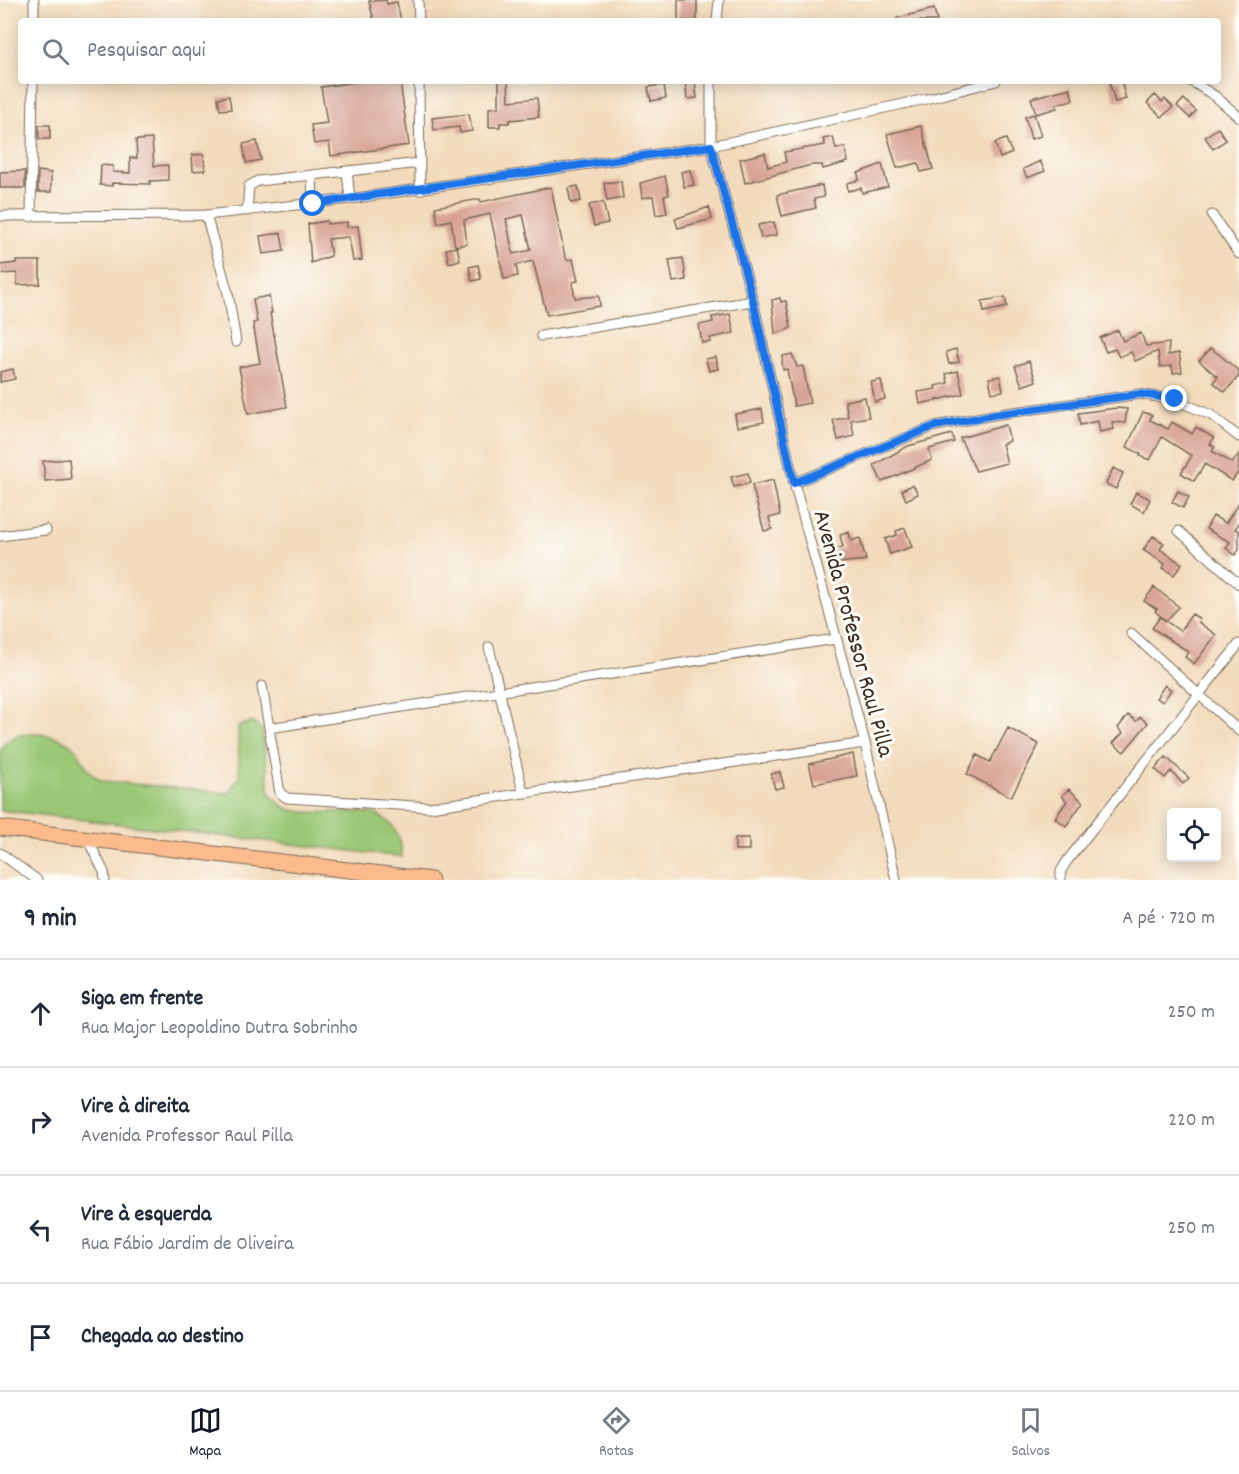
<!DOCTYPE html>
<html lang="pt">
<meta charset="utf-8">
<style>
:root{--surface:#fff;--page:#f6f6f7;--text:#1f2937;--muted:#747a83;--line:#e0e1e3;--accent:#111827}
body{margin:0;font-family:Dekko,sans-serif;background:var(--page);color:var(--text)}
.controls{position:absolute;right:18px;bottom:18px;display:grid;overflow:hidden;border-radius:6px;box-shadow:0 3px 15px #0003}
.controls button{width:54px;height:54px;display:grid;place-items:center;padding:0;border:0;border-bottom:2px solid var(--line);background:var(--surface);color:var(--text);font:30px sans-serif}
.stop{position:absolute;width:18px;height:18px;margin:-14px;border:4px solid #1a73e8;border-radius:50%;background:#fff}
.stop.end{background:#1a73e8;border-color:#fff;box-shadow:0 2px 6px #0008}
.list{margin:0;padding:0;list-style:none}
h2{display:flex;justify-content:space-between;align-items:center;height:78px;margin:0;padding:0 24px;font-size:26px}
h2 small{font-size:20px;font-weight:400;color:var(--muted)}
.list li{display:grid;grid-template-columns:39px 1fr auto;gap:18px;align-items:center;box-sizing:border-box;height:108px;padding:0 24px;border-top:2px solid var(--line)}
.list b{display:block;font-size:22px;white-space:nowrap}
.list p{margin:0;font-size:20px;white-space:nowrap;color:var(--muted)}
.list em{font-size:20px;font-style:normal;color:var(--muted)}
.icon{flex:none;width:33px;height:33px;fill:none;stroke:currentColor;stroke-width:2;stroke-linecap:round;stroke-linejoin:round}
.map{position:relative;flex:none;width:1239px;height:880px;overflow:hidden}
.search{position:absolute;background:var(--surface);box-shadow:0 3px 15px #0003;left:18px;right:18px;top:18px;height:66px;display:flex;align-items:center;gap:15px;box-sizing:border-box;padding:0 21px;border-radius:6px;color:var(--muted);font-size:22px}
.sheet{height:510px;background:var(--surface)}
nav{display:flex;justify-content:space-around;align-items:center;box-sizing:border-box;height:84px;border-top:2px solid var(--line);background:var(--surface);font-size:16px;color:var(--muted)}
nav a{display:grid;justify-items:center;gap:3px}
nav .on{color:var(--accent)}
.map>svg:first-child{display:block}
.green{fill:#9ac775;stroke:#6a784a;stroke-width:1.5}
.building{fill:#d7a294;fill-rule:evenodd}
.lines{fill:none;stroke-linecap:round;stroke-linejoin:round}
.minor-casing{stroke:#7b6855;stroke-width:11}
.trunk-casing{stroke:#7b6855;stroke-width:17}
.minor{stroke:#fff;stroke-width:9}
.trunk{stroke:#fbbb8d;stroke-width:15}
.route{stroke:#1a73e8;stroke-width:8}
.labels{text-anchor:middle;stroke-width:6;stroke-linejoin:round;paint-order:stroke}
.street-label{font-size:24px;fill:#3b2a1e;stroke:#fdfcf7}
</style>
<div class="map">
<svg width="1239" height="880" viewBox="0 0 1239 880">
<rect width="100%" height="100%" fill="#fdfcf7"/>
<filter id="ink" filterUnits="userSpaceOnUse"><feTurbulence type="fractalNoise" baseFrequency=".0167" numOctaves="2"/><feDisplacementMap in="SourceGraphic" scale="12" xChannelSelector="R" yChannelSelector="G"/><feConvolveMatrix kernelMatrix="1 2 1 2 8 2 1 2 1" color-interpolation-filters="sRGB"/></filter>
<filter id="wash" filterUnits="userSpaceOnUse"><feTurbulence type="fractalNoise" baseFrequency=".008" numOctaves="4" result="noise"/><feDisplacementMap in="SourceGraphic" scale="24" xChannelSelector="R" yChannelSelector="G"/><feGaussianBlur stdDeviation="1.35" result="paint"/><feColorMatrix in="noise" values="0 0 0 0 0 0 0 0 0 0 0 0 0 0 0 0 0 1.4 0 .05"/><feComposite in="paint" operator="in"/></filter>
<g filter="url(#wash)">
<rect width="100%" height="100%" fill="#f2dbbc"/>
<path class="green" d="M252,722l10,8 8,64c5,5 12,13 19,15 41,13 110,-21 113,48l-402,-47c0,-17 0,-40 0,-57 7,-27 53,-21 70,-9 15,11 11,26 33,37l126,12 10,-16 -1,-50z"/>
<g id="blocks">
<path class="building" d="M386,0l1,4 10,-2 4,19h-27l-5,-20z
M678,0h19v21h-19z
M934,9l3,12h-40v-3z
M363,81h37l9,64 -78,11 -2,-14 -15,2 -3,-19 16,-2 -6,-36z
M499,81h9l1,20 28,-3 2,19 -29,3 -1,3h-9v4h-11v-19l10,-1z
M685,81h10l2,17 -10,1z
M1109,81h12l5,18 -11,3z
M664,85l2,13 -15,3 -3,-14z
M1070,88l3,12 -17,4 1,4 -21,6 -5,-16z
M1155,95l7,7 3,-3 8,8 -11,10 -15,-14z
M229,96l2,13 -11,1 -2,-12z
M1184,99l12,12 -6,7 -13,-12z
M469,114l3,17 -12,2 -1,-6 -25,3 -2,-12z
M1034,114l7,22 -10,3 -6,-22z
M39,125h11v14h-11z
M921,126l12,43 -12,3 -3,-9 -21,5 -10,-34z
M1218,128l8,12 -13,9 -8,-12z
M833,137l3,12 9,-2 3,15 -25,7 -1,-4h-11l-66,18 -5,-24 25,-6 3,14 18,-5 -2,-10 41,-7 -2,-6z
M152,139l2,27 14,-1v15l-18,1v3l-38,-1v3l-12,-1 1,-20 12,1v6l17,1v-15h7l-1,-18z
M1006,139l6,14 -12,5 -5,-15z
M257,141l4,19 -15,3 -3,-19z
M204,154l1,16 -12,1 -1,-16z
M1040,161l5,10 -18,7 -4,-9z
M882,164l6,23 -26,6 -1,-5 -13,3 -1,-8 12,-3 -1,-7z
M690,170l4,15 -10,2 -3,-15z
M25,171v17h-25v-16z
M38,171l13,2v19h-13z
M665,176l4,19 -5,1 3,17 -11,2 -3,-19 -11,2 -2,-15z
M621,181l2,17 -16,3 -3,-18z
M822,185l2,12 -10,2 2,9 -34,8 -5,-21z
M578,186l3,15 -10,2 -3,-15z
M551,187l13,65 3,8 6,-1 5,22 -6,1 3,16 24,-2 1,10 -53,9 -14,-54 -17,4 2,11 -14,3 -14,-65 -26,6 3,24 -12,2 -4,-26 -13,3 -3,-16 45,-8 1,3zM523,215l8,35 -18,4 -7,-35z
M603,202l5,21 -14,3 -5,-21z
M709,207l3,12 -34,9 -3,-9z
M327,221v3l20,-2v5l11,-1 4,34 -9,1 -4,-24 -21,2 3,17 -20,7 -3,-39z
M774,222l3,13 -16,3 -3,-13z
M281,233l3,18 -21,3 -3,-18z
M457,247l3,13 -11,3 -3,-14z
M683,258l3,22 -13,2 -4,-22z
M16,261h24v23l-23,1v-12l-17,1v-9l16,-2z
M478,265l3,14 -9,2 -3,-14z
M269,296l3,17h-2l17,94 -39,7 -9,-47 21,-4 -7,-40 4,-1 -4,-23z
M1005,297l2,10 -23,5 -2,-11z
M780,298l1,4 5,-1 5,27 -16,6 -3,-34z
M730,314l4,19 -24,5 1,4 -9,1 -3,-18 14,-3 -1,-5z
M1118,330l5,11 18,-8 5,13 23,-3 -1,12 11,-2 3,19 -9,1 -1,-7 -12,1 -2,-16 -23,10 -4,-9 -12,5 -4,-8 -9,3 -6,-14z
M1211,348l28,23v5l-14,16 -12,-10 5,-5 -19,-16z
M956,349l3,13 -10,2 -3,-12z
M792,354l5,13 6,-1 7,37 -16,3 -7,-37 -4,1 -1,-9 1,-5z
M716,357l2,12 -9,2 -3,-12z
M1029,361l7,20 -14,5 -7,-20z
M13,369l2,10 -15,3v-10z
M958,371l5,23 -43,10 -2,-12 18,-3 -1,-3 13,-3 -2,-9z
M1000,376l3,15 -11,2 -3,-15z
M881,380l4,19 -10,3 -4,-20z
M865,397l4,20 -18,3 3,16 -16,4 -5,-20 15,-3 -3,-16z
M1117,408l10,1 -2,14 -13,-1 2,7 -14,3 -2,-11 -18,4 -2,-12z
M762,409l2,13 -27,5 -2,-13z
M1143,412l9,3 -2,5 18,9 4,-7 20,12 4,-7 18,11 -4,6 5,3 -3,4 20,12 7,-9v17l-7,10 -27,-17 -11,17 -13,-8 11,-17 -30,-19 -12,23 -10,-4 1,-2 -14,-7z
M1006,425l4,16 -8,3 5,19 -31,8 -16,-33z
M952,434l2,8 -25,7 3,11 -50,22 -8,-17 34,-19z
M69,459l2,20 -26,2 -2,-20z
M1113,468l10,5 -7,16 -10,-5z
M748,473l2,10 -16,4 -3,-10z
M773,480l7,35 -11,3 3,11 -8,2 -12,-46z
M913,485l5,9 -12,6 -4,-10z
M1178,491l11,6 -6,11 -11,-6z
M1136,492l14,7 -6,13 -14,-8z
M1239,502v21l-4,6 4,1v20l-4,5 -9,-7 4,-6 -24,-13 7,-13 13,7z
M905,528l7,19 -22,7 -5,-15 12,-4 -1,-4z
M849,532l2,9 9,-3 6,22 -27,3 -4,-14 8,-2 -3,-12z
M1153,536l11,7 -4,6 22,15 -8,11 -11,-7 2,-4 -22,-14z
M1154,587l25,20 -13,14 -11,-10 2,-2 -13,-8z
M1192,614l8,5 -2,3 18,13 -22,29 -9,-7 4,-5 -37,-24 8,-11 20,14z
M1165,685l6,5 -8,12 -7,-4z
M1128,715l8,6 4,-4 8,6 -24,29 -11,-9 10,-10 -5,-5z
M1008,728l31,16 -28,53 -44,-23 10,-19 13,7z
M853,754l4,22 -43,8 -5,-20z
M1166,757l23,21 -6,6 -12,-13 -6,7 -10,-9z
M780,772l4,15 -9,2 -4,-15z
M1069,789l14,13 -17,24 -11,-8 12,-17 -5,-5z
M735,838h14v12h-14z"/>
</g>
</g>
<g filter="url(#ink)">
<use href="#blocks" fill-opacity="0" stroke="#7b6855" stroke-width="1.5"/>
<g class="lines">
<defs>
<path id="minor" d="M418,0l1,21
M34,21v-21
M717,21l2,-21
M419,81l1,109
M711,81v65l42,155 41,182 71,260 31,137
M1191,81l24,15 24,21
M347,171l3,28
M312,175l1,29
M247,211l2,-25 9,-5 162,-18
M206,215l22,78 8,49
M1212,215l27,39
M0,216l206,-1 144,-16 361,-53 215,-47 70,-18
M31,217l2,-136
M541,336l212,-35
M794,483l141,-57 58,-11 147,-21 35,6 36,15 28,22
M1179,531l60,53
M0,536l46,-6
M1131,633l108,98
M489,647l34,145
M262,686l18,107 7,5 143,9 435,-64
M269,728l566,-89
M88,840l16,32 1,8
M0,853l37,27
M1061,880v-9l6,-10 172,-217"/>
<path id="trunk" d="M0,828l431,52"/>
</defs>
<use href="#minor" class="minor-casing"/>
<use href="#trunk" class="trunk-casing"/>
<use href="#minor" class="minor"/>
<use href="#trunk" class="trunk"/>
</g>
</g>
<g class="lines" filter="url(#ink)">
<path class="route" d="M313,204l398,-58 42,155 41,182 141,-57 58,-11 147,-21 35,5"/>
</g>
<g class="labels">
<g class="street-label">
<text transform="translate(855 633) rotate(75)" y="8">Avenida Professor Raul Pilla</text>
</g>
</g>
</svg>
<div class="controls">
<button><svg class="icon" aria-label="locate" viewBox="0 0 24 24"><circle cx="12" cy="12" r="6"/><path d="M12 2v4M12 18v4M2 12h4M18 12h4"/></svg></button>
</div>
<div class="stop" style="left:313px;top:204px"></div>
<div class="stop end" style="left:1175px;top:399px"></div>
<div class="search"><svg class="icon" aria-label="search" viewBox="0 0 24 24"><circle cx="10" cy="10" r="6"/><path d="M15 15l6 6"/></svg>Pesquisar aqui</div>
</div>
<section class="sheet">
<h2>9 min<small>A pé · 720 m</small></h2>
<ul class="list">
<li><svg class="icon" aria-label="ahead" viewBox="0 0 24 24"><path d="M12 20V5M6 11l6-6 6 6"/></svg><div><b>Siga em frente</b><p>Rua Major Leopoldino Dutra Sobrinho</p></div><em>250 m</em></li>
<li><svg class="icon" aria-label="right" viewBox="0 0 24 24"><path d="M7 20v-9h11M14 6l5 5-5 5"/></svg><div><b>Vire à direita</b><p>Avenida Professor Raul Pilla</p></div><em>220 m</em></li>
<li><svg class="icon" aria-label="left" viewBox="0 0 24 24"><path d="M17 20v-9H6M10 6l-5 5 5 5"/></svg><div><b>Vire à esquerda</b><p>Rua Fábio Jardim de Oliveira</p></div><em>250 m</em></li>
<li><svg class="icon" aria-label="arrive" viewBox="0 0 24 24"><path d="M6 21V4h12l-3 4 3 4H6"/></svg><div><b>Chegada ao destino</b></div></li>
</ul>
</section>
<nav>
<a class="on"><svg class="icon" aria-label="map" viewBox="0 0 24 24"><path d="M3 6l6-2 6 2 6-2v14l-6 2-6-2-6 2zM9 4v14M15 6v14"/></svg>Mapa</a>
<a><svg class="icon" aria-label="directions" viewBox="0 0 24 24"><path d="M12 3l9 9-9 9-9-9zM9 14v-3h6M13 9l2 2-2 2"/></svg>Rotas</a>
<a><svg class="icon" aria-label="saved" viewBox="0 0 24 24"><path d="M7 4h10v16l-5-4-5 4z"/></svg>Salvos</a>
</nav>
